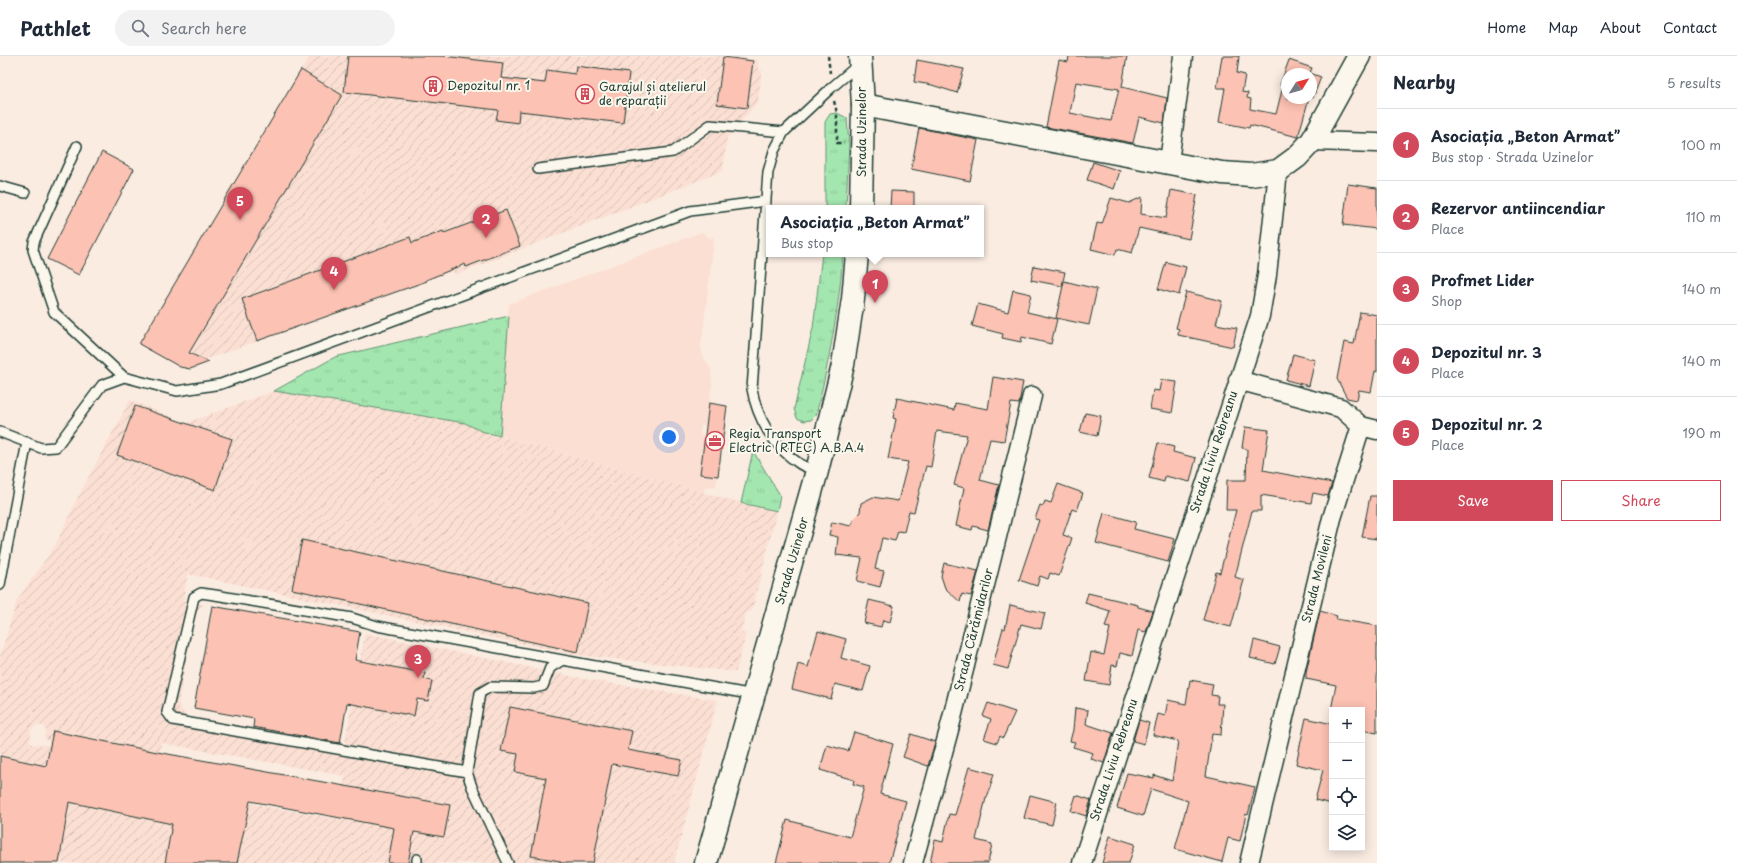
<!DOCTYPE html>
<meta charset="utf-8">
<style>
:root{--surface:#fff;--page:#f2f2f3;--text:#1f2937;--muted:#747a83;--line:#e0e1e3;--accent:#d1495b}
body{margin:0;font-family:"Playpen Sans",sans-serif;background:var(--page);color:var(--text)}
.controls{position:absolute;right:12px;bottom:12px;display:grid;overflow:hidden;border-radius:0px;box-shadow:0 2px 10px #0003}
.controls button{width:36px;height:36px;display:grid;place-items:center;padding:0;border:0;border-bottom:1px solid var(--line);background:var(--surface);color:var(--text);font:20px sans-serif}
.compass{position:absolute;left:1281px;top:12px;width:36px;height:36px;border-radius:50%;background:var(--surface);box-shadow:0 2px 10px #0003;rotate:53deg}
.you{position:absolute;left:669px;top:381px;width:14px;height:14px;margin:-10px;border:3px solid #fff;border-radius:50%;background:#1a73e8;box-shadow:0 0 0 6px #1a73e833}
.badge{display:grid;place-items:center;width:26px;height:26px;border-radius:50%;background:var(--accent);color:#fff;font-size:13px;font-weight:700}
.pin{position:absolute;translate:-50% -33px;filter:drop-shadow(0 1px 2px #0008)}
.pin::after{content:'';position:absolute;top:21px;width:14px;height:12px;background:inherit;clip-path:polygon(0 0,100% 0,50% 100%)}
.popup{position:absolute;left:766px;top:149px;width:218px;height:52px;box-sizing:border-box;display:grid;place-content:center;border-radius:0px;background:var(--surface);filter:drop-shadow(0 1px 3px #0005);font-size:13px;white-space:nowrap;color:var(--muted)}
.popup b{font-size:15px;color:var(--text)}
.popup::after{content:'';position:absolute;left:50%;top:100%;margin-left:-8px;border:8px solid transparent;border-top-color:var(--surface)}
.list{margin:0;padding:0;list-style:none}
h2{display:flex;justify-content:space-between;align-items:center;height:52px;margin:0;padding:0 16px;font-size:17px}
h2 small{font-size:13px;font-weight:400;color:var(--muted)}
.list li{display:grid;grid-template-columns:26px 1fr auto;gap:12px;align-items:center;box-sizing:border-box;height:72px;padding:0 16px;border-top:1px solid var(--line)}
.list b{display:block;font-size:15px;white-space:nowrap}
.list p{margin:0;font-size:13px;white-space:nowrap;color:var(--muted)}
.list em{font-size:13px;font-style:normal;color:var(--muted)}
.actions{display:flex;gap:8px;padding:12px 16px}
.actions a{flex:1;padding:9px 0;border:1px solid var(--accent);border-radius:0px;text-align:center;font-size:14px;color:var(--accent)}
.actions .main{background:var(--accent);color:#fff}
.icon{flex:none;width:22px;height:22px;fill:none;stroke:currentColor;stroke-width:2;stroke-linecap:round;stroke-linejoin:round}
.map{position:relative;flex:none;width:1377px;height:807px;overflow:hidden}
header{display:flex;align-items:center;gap:24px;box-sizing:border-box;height:56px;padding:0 20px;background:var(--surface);border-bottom:1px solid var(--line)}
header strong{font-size:19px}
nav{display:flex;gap:22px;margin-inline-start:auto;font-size:14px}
.search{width:280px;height:36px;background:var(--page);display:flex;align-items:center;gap:10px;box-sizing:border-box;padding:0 14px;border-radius:22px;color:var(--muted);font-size:15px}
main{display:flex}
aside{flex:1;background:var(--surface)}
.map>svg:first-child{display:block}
.built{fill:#fbdfd3}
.industrial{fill:url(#industrial-furrows);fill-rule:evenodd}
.grass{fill:url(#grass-tufts);stroke:#629272}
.building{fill:#fcc2b3;stroke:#1f3d34;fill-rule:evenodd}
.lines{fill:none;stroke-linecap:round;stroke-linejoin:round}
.lane-casing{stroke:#1f3d34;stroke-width:12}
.street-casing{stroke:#1f3d34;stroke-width:21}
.secondary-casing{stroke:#1f3d34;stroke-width:25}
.primary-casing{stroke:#1f3d34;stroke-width:25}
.path{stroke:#1f3d34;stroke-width:2.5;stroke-dasharray:4 3;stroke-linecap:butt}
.lane{stroke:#fbf7ec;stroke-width:9}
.street{stroke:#fbf7ec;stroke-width:18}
.secondary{stroke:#fbf7ec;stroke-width:22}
.primary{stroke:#fbf7ec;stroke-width:22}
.labels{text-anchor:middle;stroke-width:4;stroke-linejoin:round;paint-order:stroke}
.poi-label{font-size:12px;fill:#1f3d34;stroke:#fbf7ec;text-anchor:start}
.street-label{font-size:12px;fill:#1f3d34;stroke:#fbf7ec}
</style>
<header>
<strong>Pathlet</strong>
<div class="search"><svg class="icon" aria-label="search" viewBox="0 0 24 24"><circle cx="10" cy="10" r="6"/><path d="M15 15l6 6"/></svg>Search here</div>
<nav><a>Home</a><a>Map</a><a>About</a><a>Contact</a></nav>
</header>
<main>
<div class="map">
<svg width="1377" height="807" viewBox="0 0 1377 807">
<defs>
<pattern id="industrial-furrows" width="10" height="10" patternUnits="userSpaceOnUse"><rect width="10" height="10" fill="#fbdfd3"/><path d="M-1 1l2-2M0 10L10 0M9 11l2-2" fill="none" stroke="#d7c0b6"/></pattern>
<pattern id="grass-tufts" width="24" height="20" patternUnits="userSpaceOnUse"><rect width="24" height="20" fill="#a4e6b0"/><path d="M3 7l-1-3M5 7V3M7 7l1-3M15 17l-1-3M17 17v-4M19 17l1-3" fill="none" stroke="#8dc698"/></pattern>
</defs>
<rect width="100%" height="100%" fill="#fbece1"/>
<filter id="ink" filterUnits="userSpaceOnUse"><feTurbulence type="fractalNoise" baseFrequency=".025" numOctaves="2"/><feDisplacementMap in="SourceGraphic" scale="8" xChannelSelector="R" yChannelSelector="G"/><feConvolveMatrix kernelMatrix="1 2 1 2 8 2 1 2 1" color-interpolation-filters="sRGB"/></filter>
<g filter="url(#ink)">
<path class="built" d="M702,176l9,7 1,-3 2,4 -13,108 2,8 8,14 1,15 -6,41 -5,-1 -1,10 5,1 -5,37 18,3 -2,10 -10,1 -3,6 -203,-57 9,-132z"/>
<path class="industrial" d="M310,0h417l31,4v9l4,1 -4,32 -31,36 -4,33 -268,104 -2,-4 -249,89 -3,5 -11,4 -10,-2 -41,-23z
M274,335l191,32 16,8 249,69 47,11 -25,100 -6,2 -5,19 5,2 -10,38 -158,-17 -390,-81 -5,26 21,5 -9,6 -17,93 10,16 156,27 21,-114 225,47 128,20 -44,163h-674v-207l17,-56 38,-54 23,-49 52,-97 56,23zM37,669l6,1 2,2 1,4 -2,5 5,5 -1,3 -18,-1 1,-15zM161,687l184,33 -6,43 -183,-32z"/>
<path class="grass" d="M837,57l10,5 2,25 -3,65h-21v-86l5,-8z
M822,198h21c-4,55 -14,108 -27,161l-5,5 -7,1 -7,-3 -3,-9 19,-81z
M509,260l-9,120 -19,-5 -16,-8 -191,-32 61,-34z
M753,395l27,44 -3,16 -36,-8z"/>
<path class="building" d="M348,0h95l60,7 -2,15 44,5 2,-13 28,4 1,-8 53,7 -6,50 -104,-12 -1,12 -22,-3 2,-10 -154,-18z
M1069,0h58l-5,31 45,11 -3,25 -25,-6 -6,26 -87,-16 13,-67 9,2zM1076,26l43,7 -8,32 -41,-8z
M1222,0h17l-2,17 8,2 -3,17 6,1 -1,5 4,1 -1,10 26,5 7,-28 -3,-1 9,-25 23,8 -2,5 11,4 -8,21 -2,-1v-23h-24v24h22l-11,39 -48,-12 -1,3 -30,-6 6,-34h-8z
M723,1l30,4 -6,47 -30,-4z
M917,4l47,9 -7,24 -25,-8 -18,-3z
M301,14l41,25 -153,258 20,9 -19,7 -10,-2 -41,-23z
M919,72l59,12 -8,41 -59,-12z
M102,96l32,17 -55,106 -32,-16z
M1093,106l27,9 -6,18 -27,-9z
M1348,128l29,4v41l-34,-4z
M1171,134l26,5 -8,44 -50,-11 -7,25 -15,-4 -2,6 -24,-6 6,-26 5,1 9,-26 18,5 13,-6 -1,17 25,4z
M891,135l23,1v16h-24z
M506,154l14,36 -54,21 -1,-3 -39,16 1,1 -170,60 -15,-42 168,-62 2,6 31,-12 1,2z
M1166,206l20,5 -7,28 -21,-6z
M1034,210l31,6 -3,14 -31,-6z
M1064,225l33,8 -8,36 -33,-7z
M1013,234l18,4 -4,18 30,7 -6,25 -29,-7 -1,5 -19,-4 1,-4 -31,-8 6,-22 30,8z
M1186,236l36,9 -6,23 21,4 -4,19 -55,-12 1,-6 -3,-1z
M1360,256l17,3v57l-2,-1 -4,21 -12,-2 -2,10 -10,-2 -10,-19 7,-37 10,2z
M1293,298l22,6 -6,26 -23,-6z
M993,321l30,5 -4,22 -8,-1 -7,38 -14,-2 -10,41 19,5 -11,45 -15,-4 -1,4 -16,-4 8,-38 -10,-3 13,-50 -30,-4 -6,36 -5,-1 -12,46 -5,-1 -5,21 -6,-1 -3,10 -13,-3 -7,31 9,2 -4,16 -23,-6 5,-23 -26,-3 2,-18 -9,-2 3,-13 19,4 3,-8 6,-6 1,-9 12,-6 25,4 10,-39 -20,-3 8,-40 -3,-1 4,-20 57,12 1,-7 33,6z
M1161,324l16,2 -5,31 -22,-4 3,-19 6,1z
M709,347l18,3 -9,70 -18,-2z
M135,350l97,33 -17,51 -98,-35z
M1085,357l16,3 -4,20 -17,-4z
M1245,371l24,3 -6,40 69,13 -4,13 -15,-3 -2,10 -50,-8v16h-9l-17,66 9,3 -13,47 -28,-7 13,-48 4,1 16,-63h-10l1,-30h19l1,-31 -5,-1z
M1158,387l16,4 -1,5 23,6 -6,24 -25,-6 -1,6 -15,-4z
M1058,428l25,9 -6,18 -5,-2 -9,26 9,3 -13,38 -9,-3 -2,6 -8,-3 -3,10 -18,-6 20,-60 -4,-1 5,-14 3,1 2,-5 6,2z
M1370,440h7v43l-15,-2z
M1104,457l32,9 -2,7 41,10 -7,23 -72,-19z
M302,484l286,63 -10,49 -286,-63z
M944,507l34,8 -7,25 -9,-2 -2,8 -15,-14 -4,-12z
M1088,537l50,12v2l15,4 -7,21 -8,-2 -6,26 -12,-3 -3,13 -5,-1 -3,20 -23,-4 5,-29 13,3 6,-27 -5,-1 5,-16 -25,-8z
M869,544l25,6 -4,16 -7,-2 -2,7 -17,-4z
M1010,549l35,8 -4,16 -20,-5 -13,45 -15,-4 10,-37 2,1z
M212,550l148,26 -5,28 70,13 -1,6 8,2 -4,20 -11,-2 -3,17 -67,-13 -7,40 -87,-16 1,-8 -60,-11z
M1320,555l17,5 -1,3 41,7v107l-15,-3v-20h-31l5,-25 -30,-6v-7z
M818,575l28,8 -5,19 29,8 -7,25 -28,-7 -4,15 -39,-10 6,-25 10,3z
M1254,584l26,7 -5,17 -25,-6z
M1190,624l23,4 -2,11 7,1 -1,8h6l-2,31 -9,-1 -6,42 49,11 -7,28 -2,-1 -6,27 -12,-3 -6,24 -47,-13 13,-48 -37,-12 -8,27 -26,-8 10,-35 27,5v-3l18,6 6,-40 -25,-6 5,-21 7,2 3,-16 18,4z
M988,647l27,9 -12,26 -3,-2 -3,7 -13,-4 7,-20 -8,-3z
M510,651l122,24 -4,19 54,10 -4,16 -66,-12 -19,99h-33v-2l-29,-5 15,-78 -31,-6 3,-18 -17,-3z
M1075,652l13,2 -2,14 27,9 -9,30 -13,-4 2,-6 -20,-6 2,-5 -5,-1 3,-11z
M1306,662l26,6v80l-17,-4 8,-30 -27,-6z
M1139,664l10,3 -5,21 -11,-3z
M53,675l104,21 293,53 -6,32 -30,-5 -6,31h-20l6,-35 -144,-27 -13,62h-72l7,-39 -103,-22 -10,61h-59v-107l46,10z
M854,676l39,12 -13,50 26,7 -17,62h-113l11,-43 63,17 14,-50 -11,-3 1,-4 -34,-10 7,-25 21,6z
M911,678l24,8 -7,24 -25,-9z
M969,711l25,7 -7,24h-1l-10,42 16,4 -4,19h-58l5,-23 8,2 6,-28 6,1z
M1030,739l27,7 -5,23 -28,-7z
M1076,739l15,5 -5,16 -15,-5z
M1110,780l25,8 -6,19h-27z"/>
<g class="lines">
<defs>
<path id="lane" d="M77,90l-43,96 -1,8 21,62 70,65
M538,113l135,-17 37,-27 74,7
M0,130l25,7
M0,376l41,16 15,-1 46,-62 22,-8 53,14 44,-7 469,-173 76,-10
M817,415c-6,-2 -12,-4 -17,-7 -26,-16 -43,-46 -48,-75l16,-217 6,-21 10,-19 47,-44 27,-23
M0,529l27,-143
M467,716l-294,-52 -6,-8 27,-115 7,-4 14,2 137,23 25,8 377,69
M417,807v-4
M508,807l-36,-76 -5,-15 13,-79 10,-6 44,1 9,-2 7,-18 11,-7"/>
<path id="street" d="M1312,85l65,2
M1169,106l14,-106
M1238,324l103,28 20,18 16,4
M913,807l36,-133 83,-334
M1082,807l178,-547 7,-41 11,-104
M1249,807l83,-345 29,-92"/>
<path id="secondary" d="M863,49l359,68 29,2 27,-4 19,-14 15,-16 47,-85"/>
<path id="primary" d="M860,0l3,49 -2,103
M706,807l111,-392 26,-106 10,-66 4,-45"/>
</defs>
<use href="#lane" class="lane-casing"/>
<use href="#street" class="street-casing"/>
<use href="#secondary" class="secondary-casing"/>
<use href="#primary" class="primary-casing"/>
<path class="path" d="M828,0l2,17
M834,45l3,12v30h7"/>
<use href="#lane" class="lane"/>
<use href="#street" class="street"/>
<use href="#secondary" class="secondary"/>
<use href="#primary" class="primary"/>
</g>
</g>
<defs>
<symbol id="building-ring" viewBox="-11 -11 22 22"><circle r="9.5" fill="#fbf7ec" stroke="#d1495b" stroke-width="1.5"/><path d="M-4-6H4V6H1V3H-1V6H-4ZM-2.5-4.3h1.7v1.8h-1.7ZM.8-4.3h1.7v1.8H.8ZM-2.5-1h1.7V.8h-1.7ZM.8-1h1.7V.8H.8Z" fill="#d1495b"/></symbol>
<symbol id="office-ring" viewBox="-11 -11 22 22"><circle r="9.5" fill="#fbf7ec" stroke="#d1495b" stroke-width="1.5"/><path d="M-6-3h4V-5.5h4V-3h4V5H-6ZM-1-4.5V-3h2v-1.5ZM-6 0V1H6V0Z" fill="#d1495b"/></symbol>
</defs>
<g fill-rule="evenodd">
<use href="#building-ring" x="422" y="19" width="22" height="22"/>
<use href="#building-ring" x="574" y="27" width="22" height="22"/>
<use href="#office-ring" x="704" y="374" width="22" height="22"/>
</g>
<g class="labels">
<g class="poi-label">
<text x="447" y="34">Depozitul nr. 1</text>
<text x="599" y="35">Garajul și atelierul<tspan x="599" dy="14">de reparații</tspan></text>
<text x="729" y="382">Regia Transport<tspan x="729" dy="14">Electric (RTEC) A.B.A.4</tspan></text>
</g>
<g class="street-label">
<text transform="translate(862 76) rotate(-90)" y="4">Strada Uzinelor</text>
<text transform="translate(1214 396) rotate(-72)" y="4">Strada Liviu Rebreanu</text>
<text transform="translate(792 505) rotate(-74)" y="4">Strada Uzinelor</text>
<text transform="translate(1317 523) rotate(-76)" y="4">Strada Movileni</text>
<text transform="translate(974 574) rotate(-76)" y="4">Strada Cărămidarilor</text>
<text transform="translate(1114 704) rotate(-72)" y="4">Strada Liviu Rebreanu</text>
</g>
</g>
</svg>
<div class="controls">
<button>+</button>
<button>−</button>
<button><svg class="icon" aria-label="locate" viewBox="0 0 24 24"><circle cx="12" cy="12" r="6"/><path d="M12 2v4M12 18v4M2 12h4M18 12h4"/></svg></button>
<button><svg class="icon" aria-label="layers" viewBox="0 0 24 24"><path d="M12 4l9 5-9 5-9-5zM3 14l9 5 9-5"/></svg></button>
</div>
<svg class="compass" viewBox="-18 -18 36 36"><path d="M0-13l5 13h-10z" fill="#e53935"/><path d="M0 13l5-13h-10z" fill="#747a83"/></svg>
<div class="you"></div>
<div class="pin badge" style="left:875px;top:247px">1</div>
<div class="popup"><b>Asociația „Beton Armat”</b>Bus stop</div>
<div class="pin badge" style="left:486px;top:182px">2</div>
<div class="pin badge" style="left:418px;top:622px">3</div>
<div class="pin badge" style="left:334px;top:234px">4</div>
<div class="pin badge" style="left:240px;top:164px">5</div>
</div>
<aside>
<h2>Nearby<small>5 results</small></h2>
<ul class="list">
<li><span class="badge">1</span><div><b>Asociația „Beton Armat”</b><p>Bus stop · Strada Uzinelor</p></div><em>100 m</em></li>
<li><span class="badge">2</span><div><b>Rezervor antiincendiar</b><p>Place</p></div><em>110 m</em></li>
<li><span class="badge">3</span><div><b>Profmet Lider</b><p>Shop</p></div><em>140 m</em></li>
<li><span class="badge">4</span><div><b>Depozitul nr. 3</b><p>Place</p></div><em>140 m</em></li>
<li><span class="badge">5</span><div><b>Depozitul nr. 2</b><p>Place</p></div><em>190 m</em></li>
</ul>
<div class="actions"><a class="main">Save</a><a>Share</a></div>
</aside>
</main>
